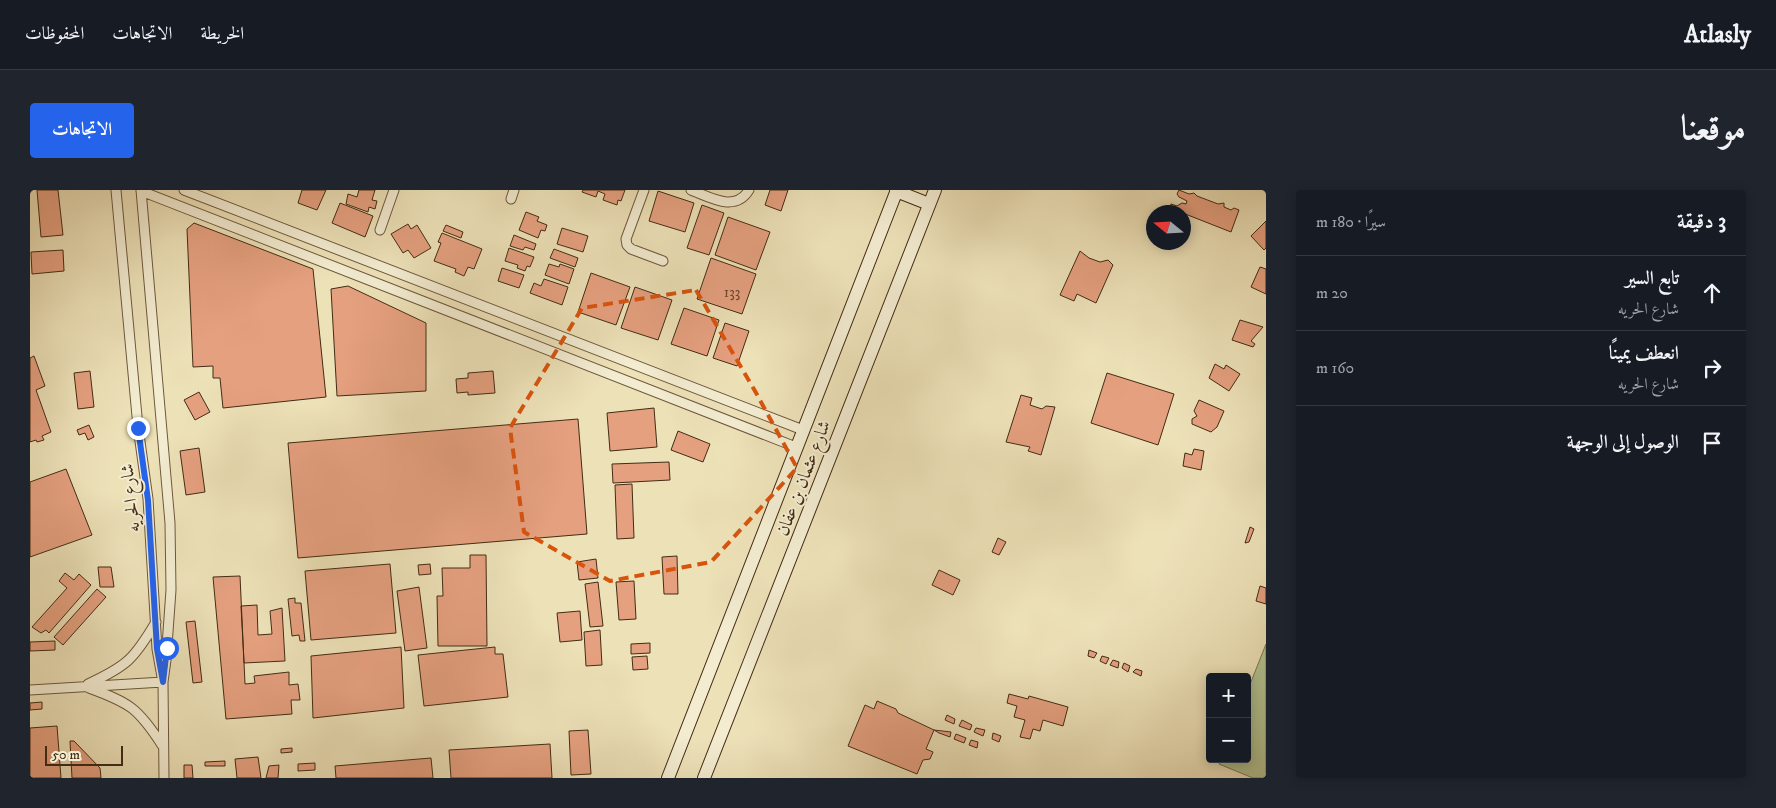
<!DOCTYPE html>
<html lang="ar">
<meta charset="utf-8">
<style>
:root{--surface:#171b24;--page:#20242c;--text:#f1f3f6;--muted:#9ea1a6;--line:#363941;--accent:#2563eb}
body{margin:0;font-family:"IM FELL DW Pica",Amiri,serif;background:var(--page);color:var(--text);direction:rtl}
.controls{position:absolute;right:15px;bottom:15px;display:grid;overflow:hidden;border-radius:5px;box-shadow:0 2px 12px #0003}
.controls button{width:45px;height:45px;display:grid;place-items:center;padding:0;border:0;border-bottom:1px solid var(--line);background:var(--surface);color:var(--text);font:25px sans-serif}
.compass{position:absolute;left:1116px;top:15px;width:45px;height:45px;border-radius:50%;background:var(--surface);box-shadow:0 2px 12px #0003;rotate:288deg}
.scale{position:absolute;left:15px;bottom:12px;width:78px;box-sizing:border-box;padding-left:5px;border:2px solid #432c13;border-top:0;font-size:14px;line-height:18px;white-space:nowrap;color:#432c13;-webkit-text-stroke:4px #f3ecd1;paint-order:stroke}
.stop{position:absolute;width:15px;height:15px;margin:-11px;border:4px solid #2563eb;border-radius:50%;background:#fff}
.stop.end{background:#2563eb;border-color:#fff;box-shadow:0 1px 5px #0008}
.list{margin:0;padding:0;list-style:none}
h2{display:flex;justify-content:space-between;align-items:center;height:65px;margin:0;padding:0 20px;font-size:21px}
h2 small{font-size:16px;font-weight:400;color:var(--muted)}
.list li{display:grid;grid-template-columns:32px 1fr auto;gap:15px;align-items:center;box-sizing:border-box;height:75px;padding:0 20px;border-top:1px solid var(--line)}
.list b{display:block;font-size:19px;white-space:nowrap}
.list p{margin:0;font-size:16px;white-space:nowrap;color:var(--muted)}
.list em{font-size:16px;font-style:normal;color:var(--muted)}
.icon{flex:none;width:28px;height:28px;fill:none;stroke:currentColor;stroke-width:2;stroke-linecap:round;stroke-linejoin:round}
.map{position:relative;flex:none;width:1236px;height:588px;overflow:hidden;direction:ltr;border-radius:5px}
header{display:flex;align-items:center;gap:30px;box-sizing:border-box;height:70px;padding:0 25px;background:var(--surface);border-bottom:1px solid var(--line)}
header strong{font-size:24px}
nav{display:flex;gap:28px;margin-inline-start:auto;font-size:18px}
.intro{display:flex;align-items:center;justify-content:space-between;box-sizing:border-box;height:120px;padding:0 30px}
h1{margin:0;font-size:35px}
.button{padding:12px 22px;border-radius:5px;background:var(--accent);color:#fff;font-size:18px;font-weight:700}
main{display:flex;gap:30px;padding:0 30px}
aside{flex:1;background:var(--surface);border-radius:5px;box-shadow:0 2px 12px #0003}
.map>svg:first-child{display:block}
.green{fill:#b3c493;stroke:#7b7853}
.building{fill:#e5a07f;stroke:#432c13}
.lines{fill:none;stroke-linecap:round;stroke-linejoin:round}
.street-casing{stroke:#6e593c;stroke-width:11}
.secondary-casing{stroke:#432c13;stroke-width:14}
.street{stroke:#f3ecd1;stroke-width:9}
.secondary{stroke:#f3ecd1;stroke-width:12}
.route{stroke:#2563eb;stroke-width:6}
.marked{fill:none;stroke:#d8540d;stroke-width:4;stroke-dasharray:10 6;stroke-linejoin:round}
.labels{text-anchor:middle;stroke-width:4;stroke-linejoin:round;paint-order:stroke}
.number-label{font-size:15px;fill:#6c492e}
.street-label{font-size:18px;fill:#432c13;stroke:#f3ecd1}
</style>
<header>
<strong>Atlasly</strong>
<nav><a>الخريطة</a><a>الاتجاهات</a><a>المحفوظات</a></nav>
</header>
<div class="intro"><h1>موقعنا</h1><a class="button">الاتجاهات</a></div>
<main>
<aside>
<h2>3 دقيقة<small>سيرًا · 180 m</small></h2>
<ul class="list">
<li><svg class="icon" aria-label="ahead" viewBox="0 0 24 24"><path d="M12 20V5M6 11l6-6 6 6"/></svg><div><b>تابع السير</b><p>شارع الحريه</p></div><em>20 m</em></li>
<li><svg class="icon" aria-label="right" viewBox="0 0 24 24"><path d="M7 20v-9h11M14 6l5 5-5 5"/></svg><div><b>انعطف يمينًا</b><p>شارع الحريه</p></div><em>160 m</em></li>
<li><svg class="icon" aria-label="arrive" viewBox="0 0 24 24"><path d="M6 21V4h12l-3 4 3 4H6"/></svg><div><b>الوصول إلى الوجهة</b></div></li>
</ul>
</aside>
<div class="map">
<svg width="1236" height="588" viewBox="0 0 1236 588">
<rect width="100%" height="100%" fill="#ede1b8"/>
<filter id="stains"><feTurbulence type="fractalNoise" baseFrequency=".004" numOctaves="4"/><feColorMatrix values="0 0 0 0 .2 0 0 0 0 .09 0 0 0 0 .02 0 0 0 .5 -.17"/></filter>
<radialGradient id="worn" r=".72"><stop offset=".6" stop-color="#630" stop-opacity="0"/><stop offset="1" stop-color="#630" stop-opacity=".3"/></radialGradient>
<path class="green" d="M1236,454v134h-13l-34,-14 2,-5h26v-67z"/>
<path class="building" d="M7,0h21l5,45 -22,2z
M272,0h24l-9,20 -19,-7z
M329,0h16l-3,10 5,1 -2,8 -6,-2 -1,5 -22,-8 2,-10 9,3z
M553,0h42l-4,11 -3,-1 -1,5 -14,-5 2,-6 -7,-3 -2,6 -14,-5z
M740,0h18l-7,21 -16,-6z
M1149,0l10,4 5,-1 3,3 21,8 6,-1v4l7,3 3,-2 5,2 -8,22 -61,-24 1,-4 6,2 5,-3 4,1 1,-3 -8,-4 -2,-3z
M628,1l36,12 -9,29 -36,-11z
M310,13l33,13 -8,21 -33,-14z
M672,15l22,8 -15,42 -22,-7z
M496,22l13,5 -2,4 10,4 -2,6 -4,-1 -3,8 -19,-8z
M698,27l42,15 -14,38 -41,-15z
M1236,31v27l-2,2 -13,-14z
M164,33l119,46 13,128 -103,11 -3,-30h-7v-12l-20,1 -6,-138z
M378,34l3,5 6,-4 14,23 -17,10 -6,-8 -5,3 -12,-19z
M416,35l17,7 -2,6 -18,-7z
M532,38l26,8 -5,16 -26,-8z
M412,43l40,16 -8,20 -6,-2 -4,9 -9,-4 1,-3 -22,-8 7,-18 -3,-1z
M484,45l22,9 -2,6 -9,-3 -2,3 -13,-4z
M479,58l25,9 -4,10 -3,-1 -2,5 -8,-3 1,-3 -13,-4z
M524,59l24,9 -3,9 -25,-9z
M33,60l1,21 -32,3 -1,-22z
M1050,61l9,7 11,4 8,-2 5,5 -17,38 -19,-9 -3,7 -14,-6z
M681,68l45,16 -14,40 -45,-15z
M519,74l10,3 1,-3 14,5 -5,15 -24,-9z
M1230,77l6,2v25l-15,-7z
M472,78l22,7 -5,13 -21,-7z
M561,83l39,14 -14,38 -38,-13z
M514,89l24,8 -6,18 -32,-12 4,-10 7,3z
M318,96l78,37v68l-89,5 -6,-107z
M605,97l37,13 -14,40 -37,-12z
M654,118l35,12 -12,36 -36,-12z
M1210,130l23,7 -12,14 4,3 -2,3 -21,-7z
M695,133l24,8 -12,35 -24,-8z
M4,166l11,30 -9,4 15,42 -9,4 2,4 -7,2 -1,-2 -6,2v-84z
M1185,174l9,5 2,-4 14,9 -11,17 -20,-13z
M60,181l4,36 -16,2 -4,-36z
M463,181l2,22 -27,2v-3l-11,1 -1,-14 12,-1v-5z
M1077,183l67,21 -16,51 -67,-22z
M169,202l11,20 -15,8 -11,-20z
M991,205l11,3 -2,7 12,4 4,-3 9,1 -14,48 -13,-4 2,-4 -24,-5z
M1169,210l25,11 -7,16 -6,5 -19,-8v-5l5,-3 -3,-5z
M624,218l3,39 -47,4 -3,-38z
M548,229l9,115 -289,24 -10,-115z
M59,235l5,12 -6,3 -3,-7 -6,2 -2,-5z
M648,241l32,13 -7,18 -32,-12z
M169,258l6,44 -19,3 -6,-44z
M1164,259l10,2 -3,19 -18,-4 2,-13 7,2z
M639,272l1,18 -57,3 -1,-19z
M36,279l26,66 -62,22v-75z
M602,294l2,54 -17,1 -2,-54z
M1220,337l4,2 -5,13 -4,1z
M968,348l8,4 -7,13 -7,-3z
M440,365h16l1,91h-49l-1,-50h6l-1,-28h28z
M647,366l1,38h-14l-2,-37z
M566,369l2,19 -19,2 -2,-18z
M360,374l6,69 -85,7 -6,-69z
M400,374l1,10 -12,1 -1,-10z
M68,377h13l3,20h-14z
M909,380l21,10 -7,15 -21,-10z
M35,383l9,7 5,-6 12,11 -42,48 -3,-3 -5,3 -9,-6 35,-39 -8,-7z
M210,386l5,108 10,-1 -1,-7 35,-4v13l9,-1 2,16h-9l1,14 -66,5 -13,-142z
M604,391l2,38 -17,1 -3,-38z
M568,392l5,44 -13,1 -5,-43z
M1230,396l6,2v16l-10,-3z
M389,397l8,61 -22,3 -8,-60z
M67,399l9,8 -43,48 -9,-8z
M265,408v5h6l4,38h-5l-1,-6 -7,1 -4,-37z
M227,415l1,30 14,-1 -2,-23 12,-3 3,53 -41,2 -3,-57z
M550,421l2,29 -22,2 -3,-29z
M165,431l7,61 -9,1 -7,-61z
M570,440l2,35 -16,1 -2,-34z
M25,451v9l-25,1v-9z
M620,453v10l-19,1v-10z
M371,457l3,61 -91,10 -2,-62z
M465,457v7h8l5,43 -84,9 -6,-51z
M1059,460l8,3 -3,5 -6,-2z
M617,466l1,13 -15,1 -1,-13z
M1072,466l7,2 -3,6 -6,-3z
M1083,470l6,2 -1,6 -8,-3z
M1094,473l6,3 -2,6 -6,-4z
M1106,479l6,2 -1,5 -8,-4z
M979,504l19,5 1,-3 39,11 -5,19 -20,-6 -3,11 -7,-2 -3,10 -10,-2 5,-17 -11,-3 3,-11 -10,-3z
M847,511l19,8 2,4 36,17 -8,19 7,3 -3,7 -7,1 -6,14 -69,-28 17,-41 9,4z
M12,512v7l-12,1v-7z
M917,525l8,4 -1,5 -9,-4z
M932,530l10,5 -2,5 -11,-4z
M27,536l4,52h-31v-50z
M946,538l9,2 -2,6 -9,-4z
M558,540l3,44 -20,1 -2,-44z
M904,540l17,2 -1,5 -11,-4z
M963,543l8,3 -2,6 -7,-3z
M926,544l10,4 -2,5 -10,-4z
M941,550l7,2 -1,6 -8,-3z
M40,551h4l26,27 1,10h-29z
M520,554l2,34h-101l-2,-28z
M262,558v4l-11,1v-4z
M228,567l3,21h-24l-2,-19z
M401,568l2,20h-97l-1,-12z
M195,571v5h-20v-4z
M285,573v7l-17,1v-7z
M154,575h8l1,13h-9z
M249,575l-1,13h-12l3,-12z"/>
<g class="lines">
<defs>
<path id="street" d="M86,0l22,237 10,72 9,150 5,28
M111,0l29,333 1,67 -5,70 -3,22 1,96
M154,0l619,240
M614,0l-18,49 1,6 4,4 32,12
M661,0c19,7 44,23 58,0
M111,1l655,256
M481,9l3,-9
M350,40l14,-40
M58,494c39,-18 46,-25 68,-62
M59,498c41,15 49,20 73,57
M0,500l133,-8"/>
<path id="secondary" d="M866,1l33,13
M638,588l229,-588
M674,588l231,-588"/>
</defs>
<use href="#street" class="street-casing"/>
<use href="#secondary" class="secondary-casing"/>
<use href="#street" class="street"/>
<use href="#secondary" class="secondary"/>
</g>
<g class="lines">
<path class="route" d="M108,238l10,72 9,149 6,33 4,-34"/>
</g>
<path class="marked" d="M666,100l59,101 42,77 -86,94 -101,19 -86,-49 -14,-104 72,-120z"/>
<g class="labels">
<g class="number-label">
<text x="702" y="107">133</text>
</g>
<g class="street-label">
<text transform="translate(773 288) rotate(-69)" y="6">شارع عثمان بن عفان</text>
<text transform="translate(100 308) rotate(-96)" y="6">شارع الحريه</text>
</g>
</g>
<rect width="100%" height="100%" filter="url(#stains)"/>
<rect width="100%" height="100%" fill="url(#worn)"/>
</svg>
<div class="controls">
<button>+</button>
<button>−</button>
</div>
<svg class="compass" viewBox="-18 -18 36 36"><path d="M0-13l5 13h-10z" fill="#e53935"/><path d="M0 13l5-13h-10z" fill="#9ea1a6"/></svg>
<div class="scale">50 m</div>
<div class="stop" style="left:137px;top:458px"></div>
<div class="stop end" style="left:108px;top:238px"></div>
</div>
</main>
